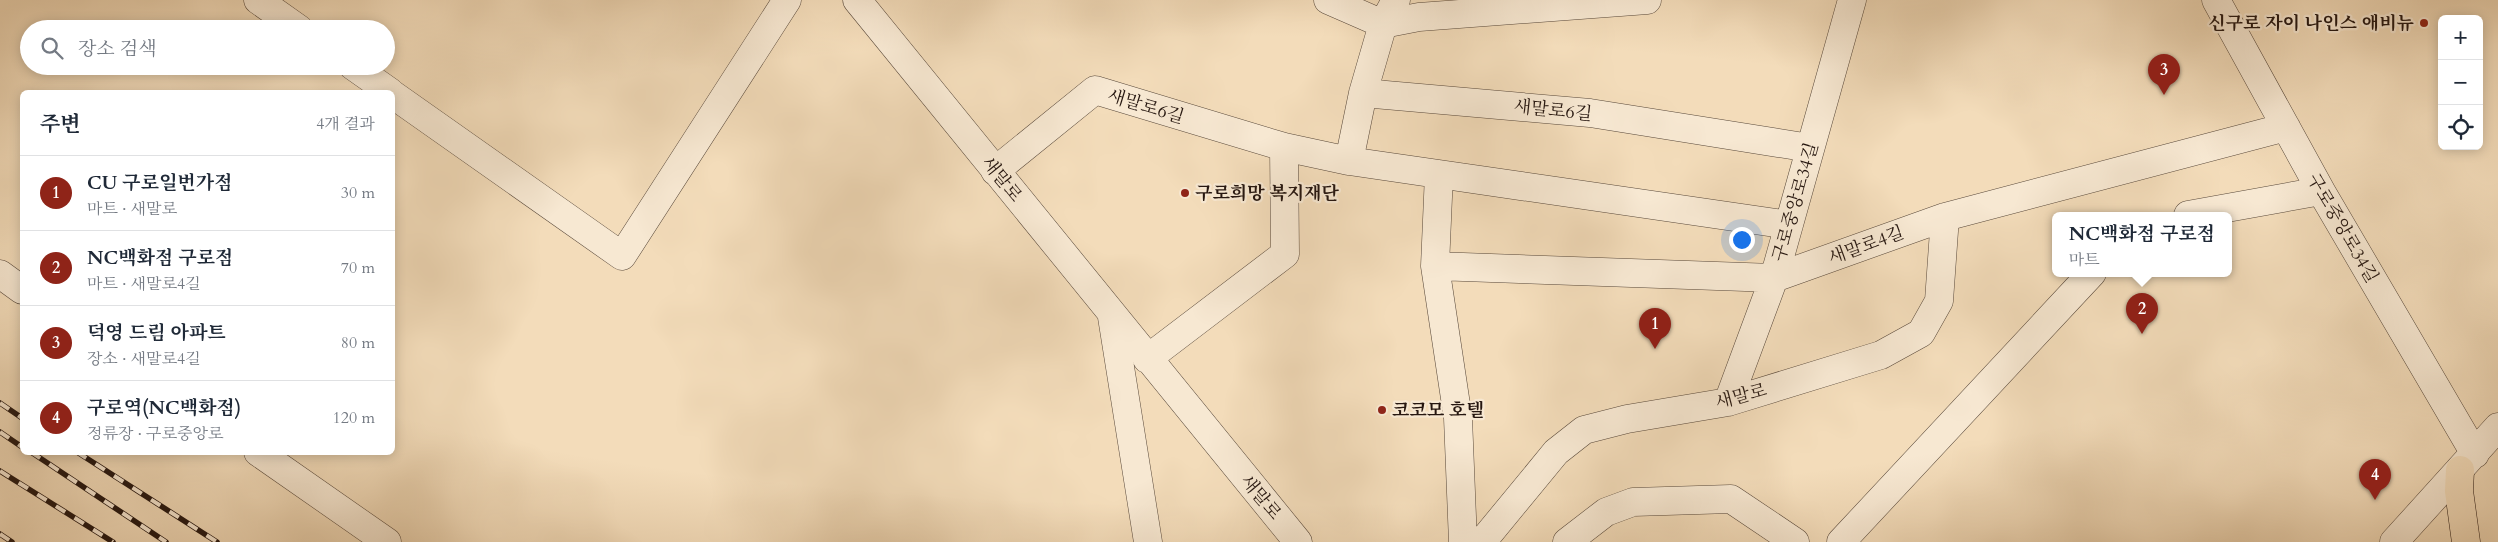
<!DOCTYPE html>
<html lang="ko">
<meta charset="utf-8">
<style>
:root{--surface:#fff;--page:#f2f2f3;--text:#1f2937;--muted:#747a83;--line:#e0e1e3;--accent:#8f2418}
body{margin:0;font-family:Cardo,"Noto Serif KR",serif;background:var(--page);color:var(--text)}
.controls{position:absolute;right:15px;top:15px;display:grid;overflow:hidden;border-radius:8px;box-shadow:0 2px 12px #0003}
.controls button{width:45px;height:45px;display:grid;place-items:center;padding:0;border:0;border-bottom:1px solid var(--line);background:var(--surface);color:var(--text);font:25px sans-serif}
.you{position:absolute;left:1741px;top:239px;width:18px;height:18px;margin:-12px;border:4px solid #fff;border-radius:50%;background:#1a73e8;box-shadow:0 0 0 8px #1a73e833}
.badge{display:grid;place-items:center;width:32px;height:32px;border-radius:50%;background:var(--accent);color:#fff;font-size:16px;font-weight:700}
.pin{position:absolute;translate:-50% -41px;filter:drop-shadow(0 1px 2px #0008)}
.pin::after{content:'';position:absolute;top:26px;width:18px;height:15px;background:inherit;clip-path:polygon(0 0,100% 0,50% 100%)}
.popup{position:absolute;left:2052px;top:212px;width:180px;height:65px;box-sizing:border-box;display:grid;place-content:center;border-radius:8px;background:var(--surface);filter:drop-shadow(0 1px 4px #0005);font-size:16px;white-space:nowrap;color:var(--muted)}
.popup b{font-size:19px;color:var(--text)}
.popup::after{content:'';position:absolute;left:50%;top:100%;margin-left:-10px;border:10px solid transparent;border-top-color:var(--surface)}
.list{margin:0;padding:0;list-style:none}
h2{display:flex;justify-content:space-between;align-items:center;height:65px;margin:0;padding:0 20px;font-size:21px}
h2 small{font-size:16px;font-weight:400;color:var(--muted)}
.list li{display:grid;grid-template-columns:32px 1fr auto;gap:15px;align-items:center;box-sizing:border-box;height:75px;padding:0 20px;border-top:1px solid var(--line)}
.list b{display:block;font-size:19px;white-space:nowrap}
.list p{margin:0;font-size:16px;white-space:nowrap;color:var(--muted)}
.list em{font-size:16px;font-style:normal;color:var(--muted)}
.icon{flex:none;width:28px;height:28px;fill:none;stroke:currentColor;stroke-width:2;stroke-linecap:round;stroke-linejoin:round}
.map{position:relative;flex:none;width:2498px;height:542px;overflow:hidden}
.search{position:absolute;background:var(--surface);box-shadow:0 2px 12px #0003;left:20px;top:20px;width:375px;height:55px;display:flex;align-items:center;gap:12px;box-sizing:border-box;padding:0 18px;border-radius:28px;color:var(--muted);font-size:19px}
.panel{position:absolute;background:var(--surface);box-shadow:0 2px 12px #0003;left:20px;top:90px;width:375px;height:365px;border-radius:8px}
.map>svg:first-child{display:block}
.lines{fill:none;stroke-linecap:round;stroke-linejoin:round}
.minor-casing{stroke:#58483a;stroke-width:29}
.major-casing{stroke:#251610;stroke-width:29}
.minor{stroke:#f7e8d2;stroke-width:28}
.major{stroke:#f3dcba;stroke-width:28}
.rail-casing{stroke:#251610;stroke-width:5.5}
.rail{stroke:#f7e8d2;stroke-width:4;stroke-dasharray:11;stroke-linecap:butt}
.poi-dot{fill:#8f2418;stroke:#f7e8d2;stroke-width:2}
.labels{text-anchor:middle;stroke-width:4.5;stroke-linejoin:round;paint-order:stroke}
.poi-label{font-size:18px;font-weight:bold;fill:#251610;stroke:#f7e8d2;text-anchor:start}
.street-label{font-size:18px;fill:#251610;stroke:#f7e8d2}
</style>
<div class="map">
<svg width="2498" height="542" viewBox="0 0 2498 542">
<rect width="100%" height="100%" fill="#f3dcba"/>
<filter id="stains"><feTurbulence type="fractalNoise" baseFrequency=".004" numOctaves="4"/><feColorMatrix values="0 0 0 0 .2 0 0 0 0 .09 0 0 0 0 .02 0 0 0 .5 -.17"/></filter>
<radialGradient id="worn" r=".72"><stop offset=".6" stop-color="#630" stop-opacity="0"/><stop offset="1" stop-color="#630" stop-opacity=".3"/></radialGradient>
<g class="lines">
<defs>
<path id="minor" d="M258,0l41,29
M857,0l441,542
M1328,0l55,24 13,-24
M2216,0l105,191 154,263
M353,66l37,26
M1363,93l227,20 220,35
M392,94l230,162 165,-256
M1349,161l14,-68 20,-69 36,-7 228,-17
M995,171l100,-81 189,57 65,14 440,64
M1439,174l-4,92 23,152 5,124
M2188,215l133,-24
M1435,266l339,12 171,-61 341,-90
M0,274l22,16
M1112,317l36,225
M1147,359l138,-105 -1,-107
M1728,402l46,-124 78,-278
M258,452l129,90
M1482,542l74,-90 28,-22 43,-11 101,-17 153,-47 40,-22 18,-32 6,-84
M1567,542l39,-30 27,-10 98,-3 64,43
M1841,542l251,-269
M2394,542l104,-115"/>
<path id="major" d="M2460,470l-1,21 7,51"/>
</defs>
<use href="#minor" class="minor-casing"/>
<use href="#major" class="major-casing"/>
<use href="#minor" class="minor"/>
<use href="#major" class="major"/>
<defs>
<path id="rail" d="M0,403l22,15
M0,432l22,15
M31,452l135,90
M77,452l140,90
M0,471l113,71
M0,534l12,8"/>
</defs>
<use href="#rail" class="rail-casing"/>
<use href="#rail" class="rail"/>
</g>
<g class="poi-dot">
<circle cx="2424" cy="23" r="5"/>
<circle cx="1185" cy="193" r="5"/>
<circle cx="1382" cy="410" r="5"/>
</g>
<g class="labels">
<g class="poi-label">
<text x="2414" y="29" text-anchor="end">신구로 자이 나인스 애비뉴</text>
<text x="1195" y="199">구로희망 복지재단</text>
<text x="1392" y="416">코코모 호텔</text>
</g>
<g class="street-label">
<text transform="translate(1146 106) rotate(17)" y="6">새말로6길</text>
<text transform="translate(1553 110) rotate(6)" y="6">새말로6길</text>
<text transform="translate(1002 179) rotate(51)" y="6">새말로</text>
<text transform="translate(1795 202) rotate(-74)" y="6">구로중앙로34길</text>
<text transform="translate(2343 228) rotate(60)" y="6">구로중앙로34길</text>
<text transform="translate(1866 245) rotate(-20)" y="6">새말로4길</text>
<text transform="translate(1741 396) rotate(-15)" y="6">새말로</text>
<text transform="translate(1261 497) rotate(50)" y="6">새말로</text>
</g>
</g>
<rect width="100%" height="100%" filter="url(#stains)"/>
<rect width="100%" height="100%" fill="url(#worn)"/>
</svg>
<div class="controls">
<button>+</button>
<button>−</button>
<button><svg class="icon" aria-label="locate" viewBox="0 0 24 24"><circle cx="12" cy="12" r="6"/><path d="M12 2v4M12 18v4M2 12h4M18 12h4"/></svg></button>
</div>
<div class="you"></div>
<div class="pin badge" style="left:1655px;top:349px">1</div>
<div class="pin badge" style="left:2142px;top:334px">2</div>
<div class="popup"><b>NC백화점 구로점</b>마트</div>
<div class="pin badge" style="left:2164px;top:95px">3</div>
<div class="pin badge" style="left:2375px;top:500px">4</div>
<div class="search"><svg class="icon" aria-label="search" viewBox="0 0 24 24"><circle cx="10" cy="10" r="6"/><path d="M15 15l6 6"/></svg>장소 검색</div>
<section class="panel">
<h2>주변<small>4개 결과</small></h2>
<ul class="list">
<li><span class="badge">1</span><div><b>CU 구로일번가점</b><p>마트 · 새말로</p></div><em>30 m</em></li>
<li><span class="badge">2</span><div><b>NC백화점 구로점</b><p>마트 · 새말로4길</p></div><em>70 m</em></li>
<li><span class="badge">3</span><div><b>덕영 드림 아파트</b><p>장소 · 새말로4길</p></div><em>80 m</em></li>
<li><span class="badge">4</span><div><b>구로역(NC백화점)</b><p>정류장 · 구로중앙로</p></div><em>120 m</em></li>
</ul>
</section>
</div>
